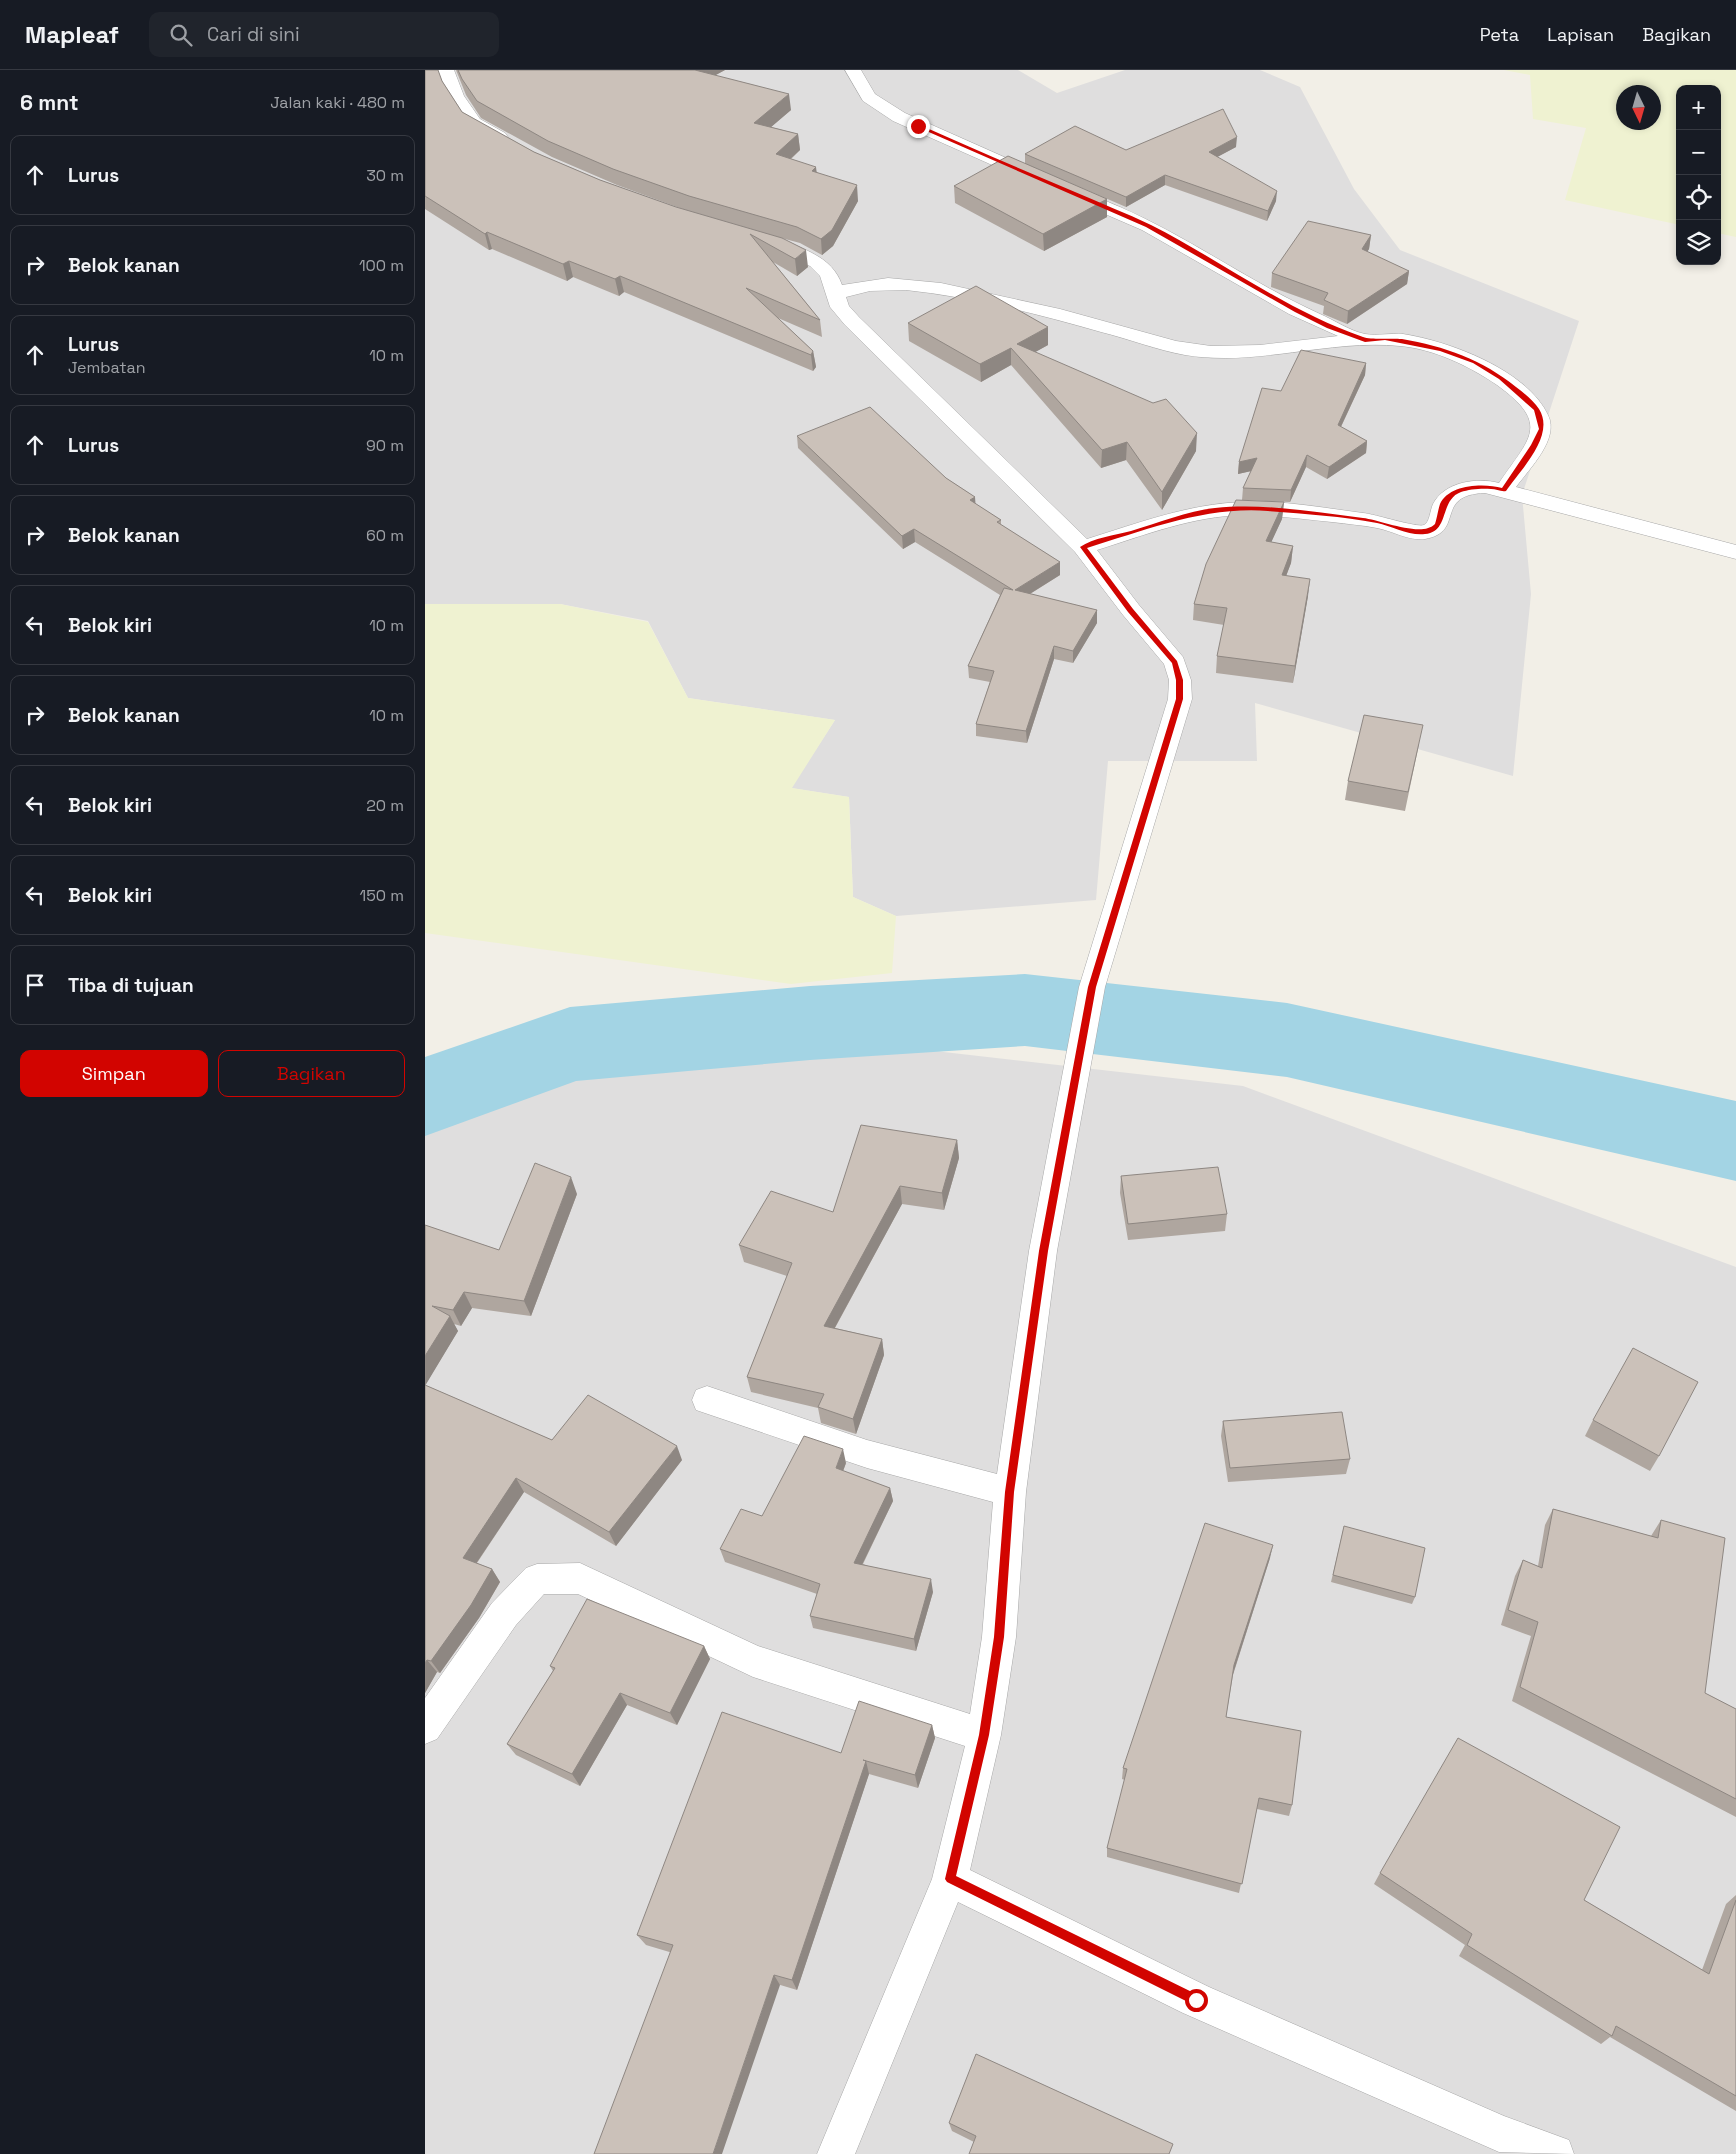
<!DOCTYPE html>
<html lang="id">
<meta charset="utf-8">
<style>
:root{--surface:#171b24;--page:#20242c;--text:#f1f3f6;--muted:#9ea1a6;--line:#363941;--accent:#d20400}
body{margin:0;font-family:"Space Grotesk",sans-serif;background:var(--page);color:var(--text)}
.controls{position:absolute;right:15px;top:15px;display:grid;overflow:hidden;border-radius:10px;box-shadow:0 2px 8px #0003}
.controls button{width:45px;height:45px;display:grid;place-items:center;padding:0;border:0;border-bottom:1px solid var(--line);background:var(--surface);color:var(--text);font:25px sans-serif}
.compass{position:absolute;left:1191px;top:15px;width:45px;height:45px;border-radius:50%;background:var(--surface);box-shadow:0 2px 8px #0003;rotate:175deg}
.stop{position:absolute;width:15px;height:15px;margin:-11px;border:4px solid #d20400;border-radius:50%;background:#fff}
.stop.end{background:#d20400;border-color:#fff;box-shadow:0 1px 5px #0008}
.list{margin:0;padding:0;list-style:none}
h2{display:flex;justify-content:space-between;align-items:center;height:65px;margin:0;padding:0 20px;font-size:21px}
h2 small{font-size:16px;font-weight:400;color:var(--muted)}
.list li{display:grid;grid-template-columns:32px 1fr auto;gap:15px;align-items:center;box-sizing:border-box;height:80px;margin:0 10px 10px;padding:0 10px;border:1px solid var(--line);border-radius:10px}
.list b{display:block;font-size:19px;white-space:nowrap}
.list p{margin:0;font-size:16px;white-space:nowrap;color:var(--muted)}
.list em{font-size:16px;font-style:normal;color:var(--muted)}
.actions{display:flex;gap:10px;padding:15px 20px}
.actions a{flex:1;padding:11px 0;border:1px solid var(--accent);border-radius:10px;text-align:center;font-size:18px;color:var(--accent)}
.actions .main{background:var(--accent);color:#fff}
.icon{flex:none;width:28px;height:28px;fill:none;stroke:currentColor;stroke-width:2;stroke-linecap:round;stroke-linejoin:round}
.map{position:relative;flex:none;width:1311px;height:2084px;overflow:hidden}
header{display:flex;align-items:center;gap:30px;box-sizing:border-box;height:70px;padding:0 25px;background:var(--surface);border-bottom:1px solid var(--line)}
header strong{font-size:24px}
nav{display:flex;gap:28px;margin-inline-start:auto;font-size:18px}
.search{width:350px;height:45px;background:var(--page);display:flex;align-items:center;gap:12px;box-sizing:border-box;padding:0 18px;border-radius:10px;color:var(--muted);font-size:19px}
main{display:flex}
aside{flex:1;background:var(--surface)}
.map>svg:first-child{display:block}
.residential{fill:#dfdede}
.farmland{fill:#eff2d1;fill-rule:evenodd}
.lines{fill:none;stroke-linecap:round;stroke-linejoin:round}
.river{fill:#a3d4e4;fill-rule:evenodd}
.minor-casing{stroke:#a8a8a8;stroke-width:1}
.minor{fill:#fff;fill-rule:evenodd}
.wall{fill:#afa69f}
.shaded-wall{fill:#8e8782}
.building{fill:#cbc1b9;stroke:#8e8782}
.route{fill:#d20400}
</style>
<header>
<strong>Mapleaf</strong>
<div class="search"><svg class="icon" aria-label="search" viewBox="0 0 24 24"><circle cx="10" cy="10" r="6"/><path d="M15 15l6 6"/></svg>Cari di sini</div>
<nav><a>Peta</a><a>Lapisan</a><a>Bagikan</a></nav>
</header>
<main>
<aside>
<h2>6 mnt<small>Jalan kaki · 480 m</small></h2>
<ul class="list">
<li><svg class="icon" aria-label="ahead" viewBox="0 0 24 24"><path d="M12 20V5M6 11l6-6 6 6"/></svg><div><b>Lurus</b></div><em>30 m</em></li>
<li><svg class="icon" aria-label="right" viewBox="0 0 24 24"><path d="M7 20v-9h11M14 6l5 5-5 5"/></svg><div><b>Belok kanan</b></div><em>100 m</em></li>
<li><svg class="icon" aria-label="ahead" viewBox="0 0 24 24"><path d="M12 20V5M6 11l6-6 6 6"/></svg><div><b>Lurus</b><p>Jembatan</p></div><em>10 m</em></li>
<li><svg class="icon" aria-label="ahead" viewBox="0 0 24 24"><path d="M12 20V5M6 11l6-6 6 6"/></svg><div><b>Lurus</b></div><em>90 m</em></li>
<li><svg class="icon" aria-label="right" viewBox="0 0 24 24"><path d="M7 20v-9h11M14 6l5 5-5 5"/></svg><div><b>Belok kanan</b></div><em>60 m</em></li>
<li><svg class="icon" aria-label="left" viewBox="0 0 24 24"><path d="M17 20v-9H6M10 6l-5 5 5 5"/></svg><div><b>Belok kiri</b></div><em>10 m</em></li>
<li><svg class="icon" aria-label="right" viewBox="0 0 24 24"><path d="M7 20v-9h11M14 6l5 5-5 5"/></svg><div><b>Belok kanan</b></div><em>10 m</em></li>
<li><svg class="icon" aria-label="left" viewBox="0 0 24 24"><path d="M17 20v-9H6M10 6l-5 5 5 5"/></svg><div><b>Belok kiri</b></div><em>20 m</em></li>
<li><svg class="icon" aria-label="left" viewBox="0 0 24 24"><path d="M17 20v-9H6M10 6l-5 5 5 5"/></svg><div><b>Belok kiri</b></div><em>150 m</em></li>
<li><svg class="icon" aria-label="arrive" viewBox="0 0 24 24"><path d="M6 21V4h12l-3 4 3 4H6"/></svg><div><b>Tiba di tujuan</b></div></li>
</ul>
<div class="actions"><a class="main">Simpan</a><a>Bagikan</a></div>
</aside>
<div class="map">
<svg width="1311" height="2084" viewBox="0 0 1311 2084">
<rect width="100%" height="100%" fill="#f2efe7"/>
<path class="residential" d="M0,0h593l39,23 68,-23h135l40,17 54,102 46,61 179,71 -57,174 9,99 -18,182 -258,-73 2,58h-149l-12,139 -200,16 -43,-19 -4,-100 -58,-9 44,-68 -147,-22 -40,-77 -88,-17h-135z
M140,939l678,77 493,181v887h-1311v-1068z"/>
<path class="farmland" d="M1079,0h232v167l-19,-4v-144h-37v136l-115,-25 21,-72 -53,-9 -3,-44zM1198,22h30v30h-30z
M0,534h135l88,18 40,76 147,22 -43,68 57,9 4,100 43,19 -4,57 -101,11 -366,-51z"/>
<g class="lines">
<path class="river" d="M600,904l262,29 449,98v80l-449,-104 -262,-31 -215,14 -234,21 -151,55v-79l145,-50 240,-21z"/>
<defs>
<path id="minor" d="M13,0h16l10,26 16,23 25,14 3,4 -3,4c-9,2 -14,-1 -22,-6 -26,-14 -35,-38 -45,-65z
M420,0h16l14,24 30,19 133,59 3,4 -3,4h-12l-133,-59 -30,-20z
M649,119c16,4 31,12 46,18 69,30 131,76 200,107 14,6 30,17 45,20 12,2 26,-1 38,0 46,7 124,36 145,81 12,24 -19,54 -32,72l220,58v14l-251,-66c-52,2 -19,39 -60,46 -17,2 -32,-8 -48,-11 -15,-3 -30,-4 -45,-6 -29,-3 -59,-7 -88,-7 -51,1 -99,20 -147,35l42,55 44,52 8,23 1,19 -87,288 -48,264 -31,241 -10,145 -15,98 -31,135 239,117 295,129 65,24 5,14 -75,-2 -316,-139 -225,-111 -103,252h-38l115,-275 33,-133 -212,-69 -175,-83h-34l-28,31 -79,114 -12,5v-46l67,-95 34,-35 11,-4 43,-1 178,83 212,68 12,-77 11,-135 -126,-34 -171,-58 -4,-10 4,-10 11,-4 160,54 130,34 32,-223 50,-264 89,-288 1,-19 -5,-16 -41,-49 -48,-63 -230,-227 -15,-18 -10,-31 -10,-10 -44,-20 -3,-4 3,-4h12c26,12 54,18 64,47l46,-7 53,5 119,26 116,32 35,5 49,-1 78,-9 -49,-22 -147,-84 -74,-32 -3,-4 3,-4zM481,220c66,7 132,24 195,42 28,7 56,18 84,23 72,12 143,-16 215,-9 34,3 69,20 97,39 55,40 32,53 2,98 -22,-6 -55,-1 -66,21 -3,6 -3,18 -9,21 -7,3 -49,-11 -61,-12 -39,-5 -81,-13 -121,-11 -53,2 -104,21 -155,37l-228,-222 -10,-11 -3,-9 24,-6z"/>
</defs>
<use href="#minor" class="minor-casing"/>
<use href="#minor" class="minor"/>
</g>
<path class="wall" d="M0,0l17,11 20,31 72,40 66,28 76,27 12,4 -71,-26 -65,-28 -71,-39 -15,-23 -10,-25h269l-10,5 76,35 -20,17 27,7 2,16 -9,9 26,13 41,29 -25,45 -11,9 -22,-12 -30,-8 38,32 -11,9 -24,-14 47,58 2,17 -44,-19 35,33 3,16 -3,4 -189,-79 -5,4 -46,-19 -6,4 -75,-32 -3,1 -64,-41z
M811,77l-19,10 59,44 -9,20 -102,-36 -39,22 -67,-29 48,21v18l-63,34 -89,-48 -1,-17 71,-22v-10z
M946,165l-2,14 -2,3 42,19 -2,13 -60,40 -24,-10 1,-8 -53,-19 1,-14z
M483,253l140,22 -13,7 161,99 -34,59 -36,-50 -25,8 -90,-103 -30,17 -72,-41z
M941,293l-1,12 -24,52 26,14 -1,12 -39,26 -21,-12 -16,35 -48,-2 1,-12 8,-17 -13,3 1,-12 42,-71z
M372,366l149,42 29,19v7l26,16v5l59,37v13l-30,19 67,16v13l-24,40 -19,-4 -27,84 -51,-7v-12l14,-42 -21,-4 -1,-12 32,-71 -85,-53 -12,7 -105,-101z
M859,432l-2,17 -11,23 22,4 -2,17 -5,13 22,20 -15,87 -77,-10 1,-17 7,-31 -31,-5 1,-16z
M994,674l-14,67 -60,-11 3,-19z
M532,1070l2,18 -15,52 -42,-6 -67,124 47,11 2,16 -28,79 -35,-11 -3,-15 -67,-16 -4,-15 40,-101 -43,-14 -5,-17 94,-33z
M696,1106l106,38 -2,17 -97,9 -8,-47z
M152,1124l-46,122 -59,-8 -11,18 -7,-2 4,7 -33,54 127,55 130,20 -66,86 -92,-54 -47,71 15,6 8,13 -21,36 -39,55 -3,-1 -12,21v-468l74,25z
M1168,1350l66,36 -9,15 -65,-35z
M798,1351l127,38 -4,15 -118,8 -7,-46z
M421,1393l-3,8 47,17 3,13 -30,63 70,28 -17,59 -103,-23 -3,-12 7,-22 -92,-32 -5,-13 42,-33z
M1128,1439l98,27 10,-16 44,173 31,16v108l-224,-116 19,-65 -30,-11 14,-49 8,-16 15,6 7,-41z
M919,1456l71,71 -3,7 -81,-22z
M845,1488l-37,117 -7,42 66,88 -3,11 -32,-7 -18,84 -132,-36v-9l18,-68 -3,-1 1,-11z
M279,1576l6,13 -33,66 -50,-20 -47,81 -64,-31 -9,-11 46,-73 -3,-5z
M507,1655l3,13 -17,50 -49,-14 -72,216 -151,-45 -9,-10 204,-182z
M955,1803l204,27 118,70 24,-66 10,-9v216l-126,-74 -9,7 -142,-88 6,-11 -91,-61z
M524,2053l224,21 -199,-2 -22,-11z"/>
<path class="shaded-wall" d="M268,0h32l-29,16z
M364,24l2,16 -34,29 -3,-16z
M373,64l2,16 -22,20 -2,-16z
M812,67l-1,10 -28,15 1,-10z
M391,97l2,16 -6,-12z
M740,105v10l-39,22v-10z
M432,115l1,16 -25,45 -11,9 -1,-16z
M852,121l-1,10 -9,20 1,-10z
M682,129v18l-63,34 -1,-17z
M62,162l5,17 -3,1 -4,-16z
M946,165l-2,14 -9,14 2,-14z
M381,180l2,17 -11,9 -2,-17z
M144,191l4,16 -6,4 -4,-17z
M984,201l-2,13 -60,40 1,-13z
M195,206l4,16 -5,4 -4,-17z
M623,257v18l-27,15 -4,-16z
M586,278v17l-30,17 -1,-18z
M388,281l3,16 -3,4 -2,-16z
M941,293l-1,12 -29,62 2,-12z
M772,363l-1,18 -34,59v-18z
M942,371l-1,12 -39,26 2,-12z
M702,372l-1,18 -25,8 1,-18z
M882,385l-1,12 -16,35 1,-12z
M832,388l-1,12 -18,4 1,-12z
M550,427l1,13 -6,-10z
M859,432l-2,17 -18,39 2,-17z
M489,459l1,13 -12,7 -1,-13z
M868,476l-2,17 -11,29 2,-17z
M635,492v13l-45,28v-13z
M885,509l-2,17 -15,87 2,-17z
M672,540v13l-24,40v-12z
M629,576v13l-27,84 -1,-12z
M532,1070l2,18 -15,52 -2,-17z
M146,1107l6,17 -46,122 -7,-15z
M475,1116l2,18 -75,138 -3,-16z
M39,1222l8,16 -11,18 -8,-16z
M25,1246l8,15 -33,55v-30z
M457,1269l2,16 -28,79 -3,-15z
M252,1376l5,14 -66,86 -7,-14z
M418,1379l3,14 -7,19 -3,-14z
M91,1408l8,14 -53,79 -8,-13z
M465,1418l3,13 -36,74 -3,-12z
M848,1475l-3,13 -38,119 2,-12z
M67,1499l8,13 -21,36 -39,55 -9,-12z
M506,1509l2,13 -17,59 -2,-12z
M279,1576l6,13 -33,66 -7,-12z
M2,1590l10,12 -12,21v-30z
M195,1623l7,12 -47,81 -8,-12z
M507,1655l3,13 -17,50 -3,-13z
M441,1691l3,13 -72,216 -5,-10z
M349,1905l6,10 -58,169h-9z"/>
<path class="building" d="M0,0h13l4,11 20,31 72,40 66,28 76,27 106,31 24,12 -11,9 -45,-25 70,86 -74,-32 67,63 -2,4 -191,-79 -5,3 -46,-18 -6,3 -76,-32 -2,2 -60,-38z
M33,0h237l94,24 -35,29 44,11 -22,20 40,13 -4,4 45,14 -25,45 -11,9 -24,-12 -108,-31 -76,-27 -65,-28 -71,-40 -15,-22z
M798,39l14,28 -28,15 68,39 -9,20 -103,-36 -39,22 -101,-43 50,-28 51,24z
M583,86l99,43 -64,35 -89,-48z
M883,151l63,14 -9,14 47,22 -61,40 -24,-11 4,-7 -56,-20z
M551,216l72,41 -31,17 136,59 13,-4 31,34 -35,59 -35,-50 -25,8 -91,-102 -31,16 -72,-41z
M876,280l65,13 -28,62 29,16 -38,26 -22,-12 -16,35 -48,-2 14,-30 -18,4 23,-74 19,3z
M445,337l76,71 29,19 -5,3 31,20 -4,2 63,40 -45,28 82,20 -24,41 -19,-5 -28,85 -50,-7 18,-53 -26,-5 36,-78 9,2 -99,-61 -12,7 -105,-100z
M811,430l48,2 -18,39 27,5 -11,29 28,4 -15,87 -78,-10 10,-48 -33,-4 12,-40z
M939,645l59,10 -15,67 -60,-11z
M436,1055l96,15 -15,53 -42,-7 -76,140 58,13 -29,80 -35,-12 6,-13 -77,-17 45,-114 -53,-18 32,-54 62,21z
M110,1093l36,14 -47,124 -60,-9 -11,18 -21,-4 18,10 -25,40v-131l74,25z
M793,1097l9,47 -99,10 -7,-48z
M1208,1278l65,34 -39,74 -66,-36z
M0,1315l127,55 36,-45 89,51 -68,86 -93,-54 -53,80 29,11 -21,36 -40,56 -4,-1 -2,3z
M917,1342l8,47 -120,9 -7,-47z
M379,1366l39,13 -7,19 54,20 -36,75 77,16 -17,60 -104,-23 10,-32 -100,-35 21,-40 21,7z
M1128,1439l105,29 3,-18 64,18 -20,155 31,16v90l-216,-112 18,-65 -30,-12 15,-50 19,8z
M780,1453l68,22 -39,120 -8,52 75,14 -9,74 -33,-7 -17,86 -135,-36 20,-79 -4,-1z
M919,1456l81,22 -10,49 -82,-22z
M162,1529l117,47 -34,67 -50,-20 -48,81 -65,-30 48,-76 -5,-2z
M434,1631l73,24 -17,50 -52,-15 3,1 -74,219 -18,-5 -61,179h-119l79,-209 -36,-10 85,-223 119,41z
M1033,1668l162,89 -36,73 125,74 27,-74v196l-120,-70 -4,10 -145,-91 5,-11 -92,-61z
M551,1984l197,90 -4,10h-200l7,-18 -27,-13z"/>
<path class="route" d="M495,55c51,23 103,45 155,67 25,11 51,21 76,33 71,36 136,86 212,112 8,3 28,1 39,2 42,7 81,21 114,48 8,6 18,14 23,22 17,27 -19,61 -33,82 -5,1 -10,-2 -15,-2 -8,-1 -22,0 -30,3 -22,8 -11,40 -36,42 -16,2 -33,-8 -48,-11 -35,-7 -73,-9 -109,-12 -62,-5 -122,19 -181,37l46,61 44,52 6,19v19l-87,288 -48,264 -34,241 -10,145 -15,98 -33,141 244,120v8l-4,2 -249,-124 -2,-3 34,-144 15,-98 11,-145 34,-241 49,-264 88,-288v-19l-4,-17 -44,-51 -48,-65c13,-9 35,-12 51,-16 27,-8 56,-20 84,-23 49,-5 99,4 148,10 18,2 59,20 72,6 2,-6 3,-14 5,-20 9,-20 44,-21 62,-16l29,-43 8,-16 -5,-19 -35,-31 -26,-16 -33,-12 -55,-11 -20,2 -38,-14 -32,-16 -149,-85 -231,-101z"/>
</svg>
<div class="controls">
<button>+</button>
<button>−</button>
<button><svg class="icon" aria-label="locate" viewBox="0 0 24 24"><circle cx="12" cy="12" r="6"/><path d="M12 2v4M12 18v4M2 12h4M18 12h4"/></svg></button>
<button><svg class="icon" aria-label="layers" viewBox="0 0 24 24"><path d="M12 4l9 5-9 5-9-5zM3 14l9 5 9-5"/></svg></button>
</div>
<svg class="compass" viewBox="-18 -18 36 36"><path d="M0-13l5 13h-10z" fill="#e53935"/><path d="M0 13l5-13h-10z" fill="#9ea1a6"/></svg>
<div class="stop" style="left:771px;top:1930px"></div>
<div class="stop end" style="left:493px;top:56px"></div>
</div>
</main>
